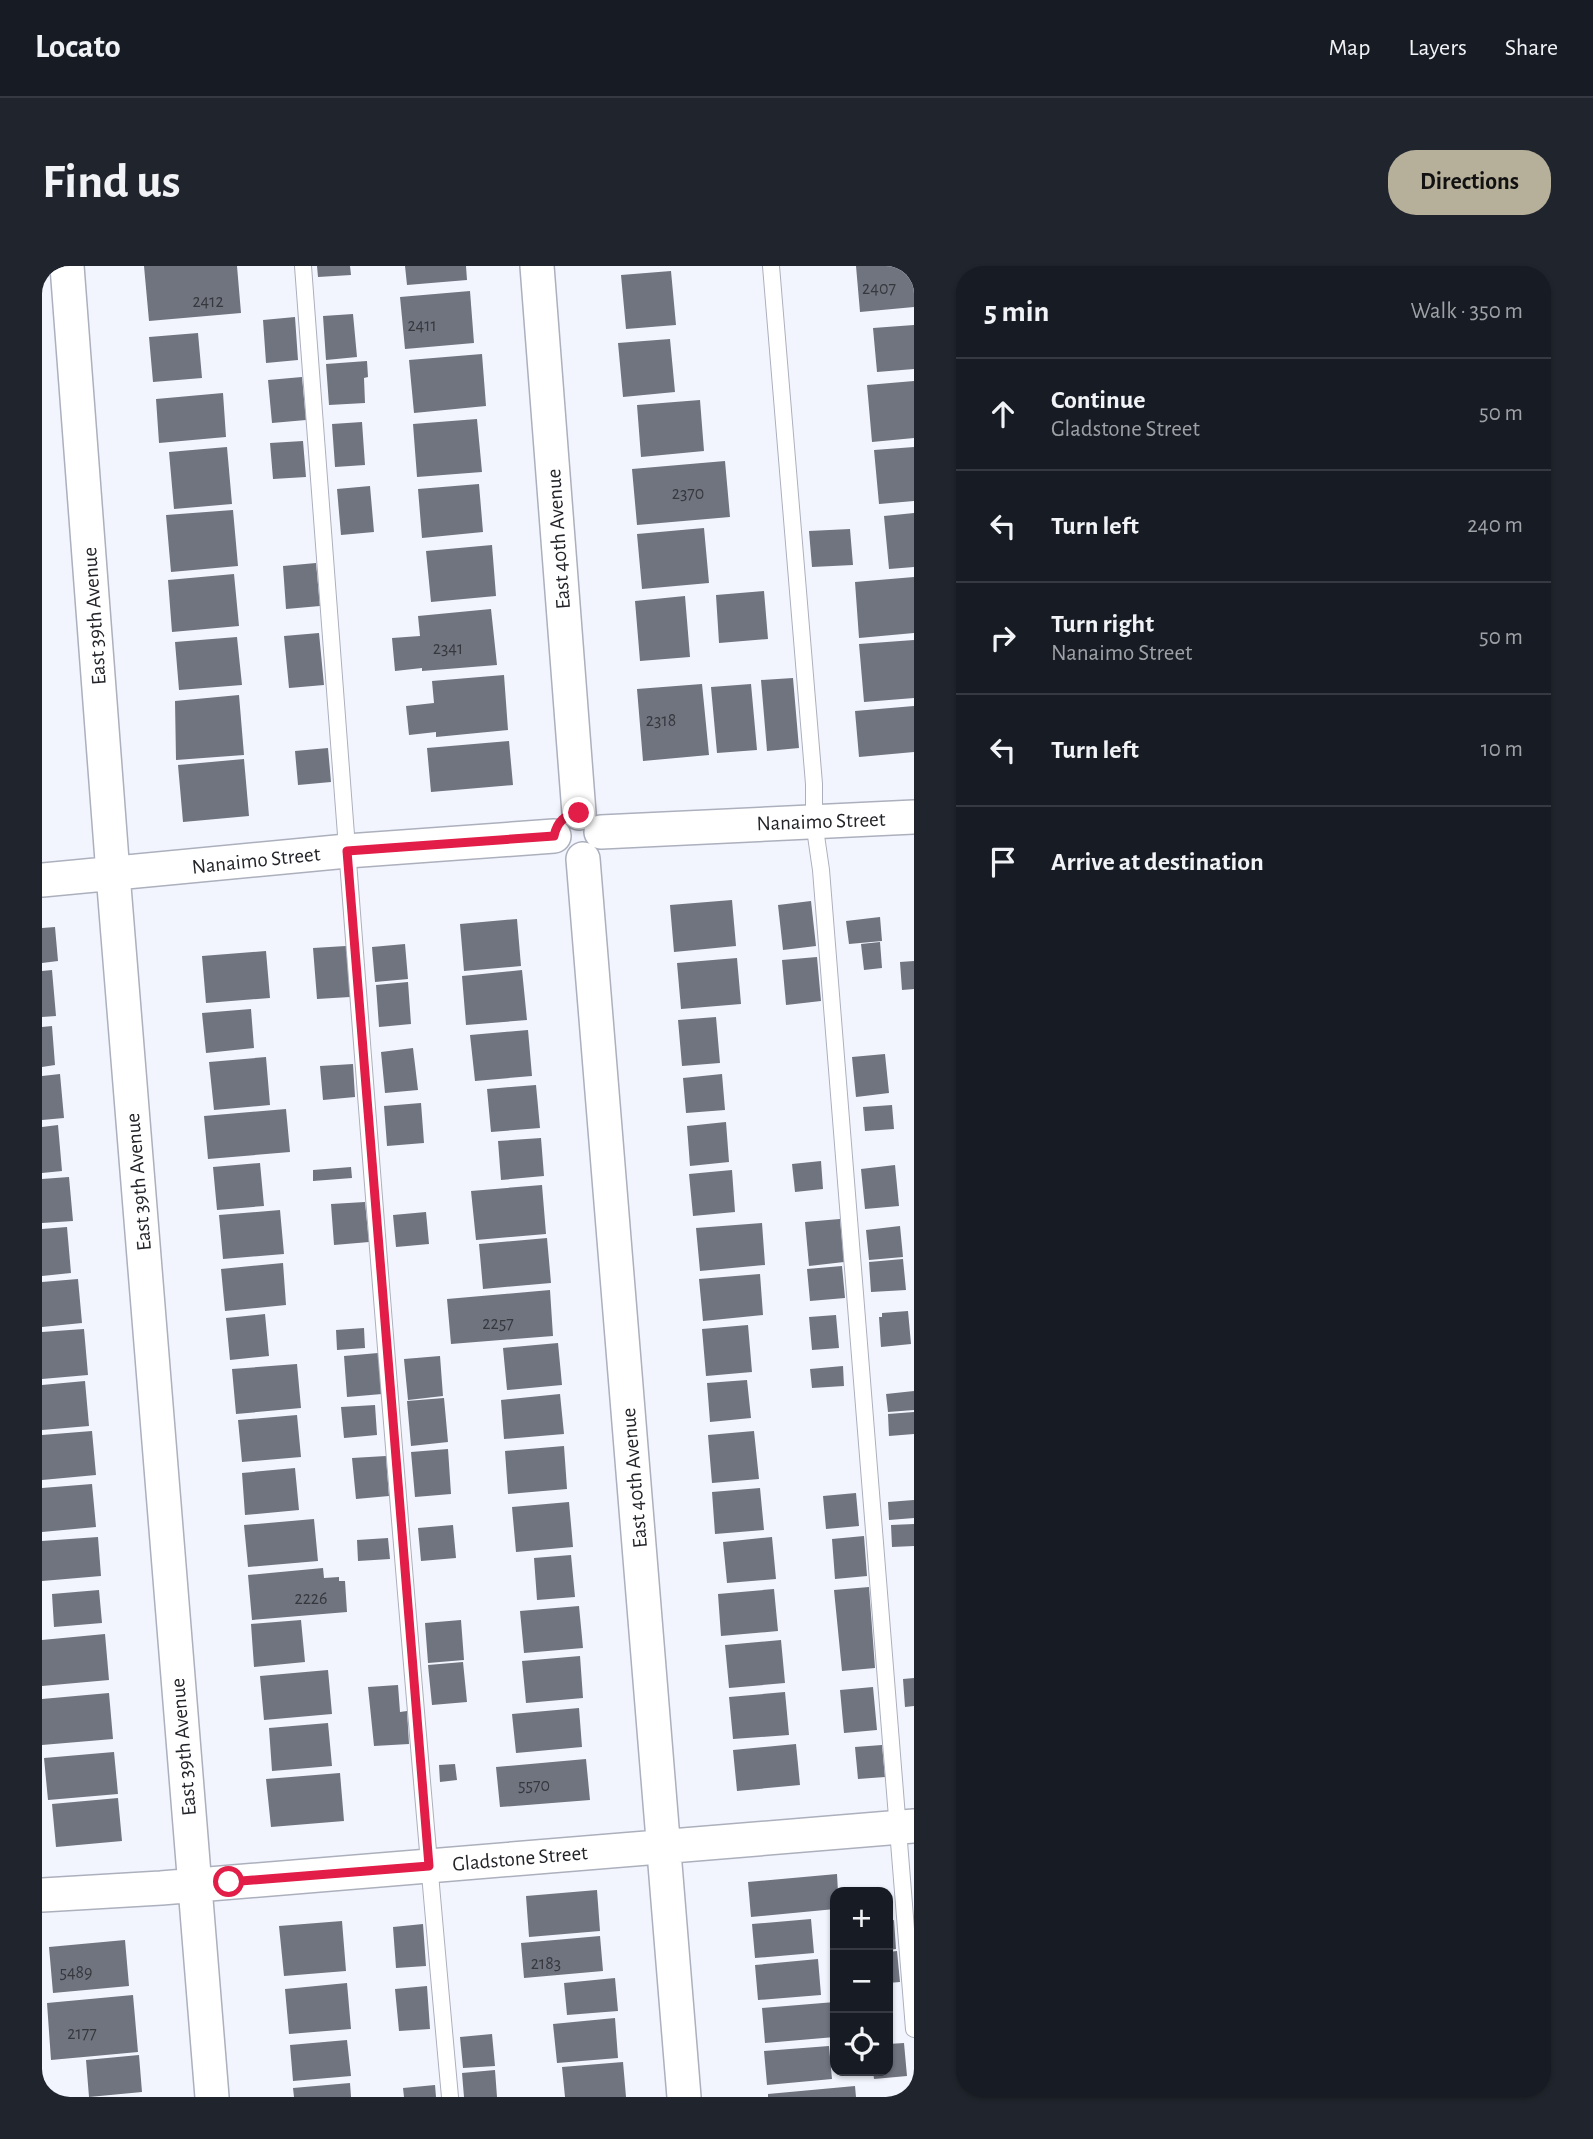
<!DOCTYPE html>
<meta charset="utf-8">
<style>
:root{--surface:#171b24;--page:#20242c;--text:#f1f3f6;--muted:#9ea1a6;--line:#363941;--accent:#b6b09b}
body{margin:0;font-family:"Alegreya Sans",sans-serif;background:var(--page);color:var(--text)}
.controls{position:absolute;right:21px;bottom:21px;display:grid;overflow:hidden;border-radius:14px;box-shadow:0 2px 5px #0004}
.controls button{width:63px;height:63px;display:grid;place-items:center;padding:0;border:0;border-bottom:2px solid var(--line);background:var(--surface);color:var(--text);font:35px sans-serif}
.stop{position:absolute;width:21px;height:21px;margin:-16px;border:5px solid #e11d48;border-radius:50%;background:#fff}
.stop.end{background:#e11d48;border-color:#fff;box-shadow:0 2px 7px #0008}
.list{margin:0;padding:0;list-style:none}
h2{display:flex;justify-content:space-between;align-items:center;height:91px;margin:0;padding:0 28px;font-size:30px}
h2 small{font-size:23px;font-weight:400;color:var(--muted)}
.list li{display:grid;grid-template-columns:46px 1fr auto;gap:21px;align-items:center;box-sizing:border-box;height:112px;padding:0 28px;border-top:2px solid var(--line)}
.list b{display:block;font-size:26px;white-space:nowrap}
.list p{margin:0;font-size:23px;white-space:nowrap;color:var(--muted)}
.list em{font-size:23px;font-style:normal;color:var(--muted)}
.icon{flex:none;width:38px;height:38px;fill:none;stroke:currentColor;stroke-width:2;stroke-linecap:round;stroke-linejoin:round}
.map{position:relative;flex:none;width:872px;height:1831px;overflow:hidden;border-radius:28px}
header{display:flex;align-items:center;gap:42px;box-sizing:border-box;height:98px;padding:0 35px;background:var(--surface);border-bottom:2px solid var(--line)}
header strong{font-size:33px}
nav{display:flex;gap:38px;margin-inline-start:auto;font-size:24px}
.intro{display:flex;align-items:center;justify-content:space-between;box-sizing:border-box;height:168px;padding:0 42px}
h1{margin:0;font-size:49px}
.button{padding:18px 32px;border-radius:28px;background:var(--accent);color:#111;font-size:24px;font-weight:700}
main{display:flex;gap:42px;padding:0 42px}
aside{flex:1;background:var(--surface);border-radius:28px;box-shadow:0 2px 5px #0004}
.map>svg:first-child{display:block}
.building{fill:#70747f}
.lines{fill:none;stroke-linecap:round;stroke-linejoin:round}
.lane-casing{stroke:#acb0bd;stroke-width:18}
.street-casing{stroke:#acb0bd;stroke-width:36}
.lane{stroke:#fff;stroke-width:16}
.street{stroke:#fff;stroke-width:33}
.route{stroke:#e11d48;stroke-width:9}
.labels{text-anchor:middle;stroke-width:5;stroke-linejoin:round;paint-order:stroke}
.number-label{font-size:18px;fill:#36383e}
.street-label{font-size:21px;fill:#232429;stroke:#fff}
</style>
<header>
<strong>Locato</strong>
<nav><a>Map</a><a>Layers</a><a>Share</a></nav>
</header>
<div class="intro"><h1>Find us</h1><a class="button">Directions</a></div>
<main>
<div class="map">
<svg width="872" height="1831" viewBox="0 0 872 1831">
<rect width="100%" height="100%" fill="#f2f5fd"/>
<path class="building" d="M102,0h93l4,47 -92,8z
M275,0h33l1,9 -33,2z
M363,0h61l1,14 -60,5z
M814,0h58v41l-54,5z
M629,5l5,54 -50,4 -5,-54z
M428,25l4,52 -69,6 -5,-52z
M311,48l4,43 -31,3 -3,-44z
M253,51l3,43 -32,3 -3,-43z
M872,59v44l-37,3 -4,-44z
M156,67l4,45 -49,4 -4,-45z
M628,73l5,53 -52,5 -5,-54z
M440,88l4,52 -72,7 -5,-53z
M325,95l1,16 -4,1 1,25 -36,2 -3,-41z
M260,111l4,43 -34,3 -4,-43z
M872,115v57l-42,4 -5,-57z
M181,127l3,44 -67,6 -3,-44z
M658,134l4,51 -63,6 -4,-52z
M435,153l5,53 -65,5 -4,-53z
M320,156l3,43 -30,2 -3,-43z
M261,175l3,36 -33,2 -3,-36z
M185,181l5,57 -58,5 -5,-57z
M872,181v54l-35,3 -5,-54z
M683,195l5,56 -93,8 -5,-56z
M437,218l4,48 -61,6 -4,-49z
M328,220l4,46 -33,3 -4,-46z
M191,244l5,56 -67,6 -5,-57z
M872,247v54l-25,2 -5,-53z
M662,262l5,55 -67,6 -5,-55z
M808,263l3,36 -41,2 -3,-36z
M450,279l4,51 -65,6 -5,-51z
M274,297l4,43 -34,3 -3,-43z
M192,308l5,52 -67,6 -4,-52z
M872,311v56l-55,5 -4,-56z
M722,325l4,48 -49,4 -3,-48z
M643,330l5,61 -50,4 -5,-60z
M449,343l6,56 -75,6v-3l-27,3 -3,-33 28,-2 -2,-20z
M277,367l5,52 -35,3 -5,-52z
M195,371l5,48 -63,5 -4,-48z
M872,374v58l-50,4 -5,-58z
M462,409l4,55 -72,7v-5l-27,3 -3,-29 28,-3 -2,-22z
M751,412l6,70 -32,3 -6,-71z
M660,418l7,71 -66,6 -6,-72z
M709,418l6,66 -40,3 -6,-66z
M197,429l5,60 -68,5 -1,-59z
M872,440v46l-55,5 -4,-46z
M467,475l4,44 -82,7 -4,-44z
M286,482l3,34 -33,3 -3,-34z
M202,493l5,57 -66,6 -5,-57z
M690,634l4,46 -62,6 -4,-47z
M769,635l5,45 -33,4 -5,-45z
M838,651l2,24 -33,3 -3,-23z
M475,653l4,47 -57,5 -4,-47z
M13,661l3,34 -16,2v-35z
M838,676l2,26 -18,2 -3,-26z
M363,678l3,35 -33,3 -3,-35z
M304,680l4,51 -33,2 -4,-51z
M224,685l4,47 -64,5 -4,-47z
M775,691l4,44 -35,4 -4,-45z
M695,692l4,46 -60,5 -4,-46z
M872,695v28l-12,1 -2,-28z
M10,704l4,46 -14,1v-46z
M480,704l5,50 -61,5 -4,-49z
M366,716l3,42 -32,3 -3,-42z
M209,743l3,39 -48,5 -4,-40z
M674,751l4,46 -38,3 -4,-46z
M10,760l3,39 -13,2v-40z
M486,764l4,46 -57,5 -5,-46z
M371,782l5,42 -33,3 -4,-41z
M843,788l4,39 -33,4 -4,-40z
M224,791l4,48 -56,5 -5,-48z
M311,798l2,33 -32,3 -3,-34z
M18,808l4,44 -22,2v-44z
M680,808l3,36 -39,3 -3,-35z
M494,819l4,43 -49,4 -4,-43z
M379,837l3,40 -37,3 -3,-40z
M850,839l2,24 -29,2 -2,-24z
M244,843l4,43 -82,7 -4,-43z
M684,856l3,40 -39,4 -3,-40z
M16,859l4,46 -20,2v-46z
M499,872l3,38 -43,4 -3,-39z
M779,895l2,28 -28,3 -3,-28z
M218,897l4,43 -47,4 -4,-43z
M853,899l4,41 -34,3 -4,-40z
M309,901l1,11 -39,3v-11z
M690,904l3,42 -42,4 -4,-42z
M27,911l4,44 -31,2v-44z
M500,919l4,49 -70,6 -5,-49z
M323,936l4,40 -35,3 -3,-41z
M238,944l4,44 -61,5 -4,-44z
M384,946l3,32 -33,3 -3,-32z
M798,953l4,43 -35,4 -4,-44z
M720,957l3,42 -65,6 -4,-43z
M858,960l3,31 -34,3 -3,-30z
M25,961l4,46 -29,3v-47z
M505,972l4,45 -68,6 -4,-45z
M861,993l3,31 -35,2 -2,-30z
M241,997l3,42 -61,6 -4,-42z
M800,1000l3,32 -35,3 -3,-32z
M718,1008l3,41 -60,6 -4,-42z
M36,1013l4,44 -40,4v-45z
M508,1024l3,46 -102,8 -4,-45z
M866,1045l3,33 -30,3 -2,-30h3v-4z
M223,1048l4,42 -39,4 -4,-42z
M794,1049l3,33 -27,2 -3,-33z
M706,1059l4,47 -46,4 -4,-47z
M322,1062l1,20 -28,2 -1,-20z
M42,1063l4,46 -46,4v-47z
M516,1077l4,42 -55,5 -4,-42z
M336,1087l4,41 -35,3 -3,-41z
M398,1090l3,40 -35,4 -4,-41z
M255,1098l4,44 -65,6 -4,-45z
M801,1100l1,20 -32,2 -2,-19z
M705,1114l4,38 -41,4 -3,-39z
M43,1115l4,45 -47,4v-45z
M872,1125v19l-26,2 -2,-18z
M518,1128l4,40 -60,5 -3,-39z
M402,1132l4,44 -37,4 -4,-45z
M333,1139l2,30 -33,3 -3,-31z
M872,1146v22l-25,2 -1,-22z
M255,1149l4,42 -59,5 -4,-42z
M50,1165l4,44 -54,5v-45z
M712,1165l5,48 -47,4 -4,-48z
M522,1180l3,43 -59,5 -3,-43z
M406,1183l3,45 -36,3 -4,-45z
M344,1190l3,40 -33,3 -4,-41z
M253,1202l4,42 -54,5 -3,-42z
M50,1218l4,43 -54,5v-44z
M718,1222l4,42 -49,4 -3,-42z
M814,1227l3,33 -33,3 -3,-33z
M872,1234v18l-25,2 -1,-18z
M527,1236l4,45 -57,5 -4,-45z
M272,1253l4,42 -70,6 -4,-42z
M872,1258v22l-22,1 -1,-22z
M411,1259l3,33 -35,3 -3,-33z
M822,1270l3,40 -32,3 -3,-40z
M56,1271l3,39 -59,5v-40z
M730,1271l4,42 -49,4 -4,-41z
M346,1272l2,21 -32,2 -1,-21z
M529,1289l4,42 -38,3 -3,-42z
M281,1302l1,10 15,-1v4h6l2,31 -95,8 -4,-45z
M827,1321l6,81 -33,3 -8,-81z
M732,1323l4,42 -57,5 -3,-42z
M57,1324l3,33 -48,4 -2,-33z
M537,1340l4,42 -59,5 -4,-42z
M259,1354l4,42 -51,5 -3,-43z
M419,1354l3,40 -36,3 -3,-40z
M63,1368l4,46 -67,6v-46z
M739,1374l4,43 -56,5 -4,-43z
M538,1390l3,42 -57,5 -4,-42z
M421,1396l4,40 -35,3 -4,-40z
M286,1404l4,44 -68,6 -4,-44z
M872,1412v28l-9,1 -2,-28z
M356,1419l2,27 7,-1 2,33 -35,2 -6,-59z
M831,1421l4,43 -33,3 -4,-43z
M743,1426l4,43 -56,4 -4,-42z
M67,1427l4,46 -71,6v-46z
M537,1442l3,39 -66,6 -4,-39z
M286,1457l4,43 -60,5 -3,-43z
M754,1478l4,41 -63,6 -4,-41z
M840,1479l3,32 -27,2 -3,-32z
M72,1486l4,42 -70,6 -4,-42z
M544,1493l4,41 -90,7 -4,-40z
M413,1498l2,16 -17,2 -1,-17z
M298,1507l4,48 -73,6 -5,-48z
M76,1532l4,43 -66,6 -4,-43z
M795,1608l1,18h-3v17l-84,8 -3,-35z
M555,1624l3,41 -71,6 -3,-41z
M769,1653l3,34 -59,5 -3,-34z
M852,1654l2,29 -8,1v-29z
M300,1655l4,50 -62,5 -5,-50z
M381,1658l3,42 -30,2 -3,-41z
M558,1670l3,35 -79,7 -3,-35z
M83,1674l4,46 -76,7 -4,-46z
M855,1685l3,31 -12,1v-31z
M776,1693l3,36 -63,5 -3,-35z
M573,1712l3,33 -51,4 -3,-32z
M305,1717l4,46 -62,5 -4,-45z
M385,1720l3,43 -31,2 -4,-42z
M91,1729l5,57 -87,8 -4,-57z
M793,1736v35l-70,6 -3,-35z
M573,1752l3,40 -61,5 -4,-39z
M450,1768l3,32 -32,2 -3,-31z
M305,1774l4,36 -58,5 -3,-36z
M862,1777l3,33 -33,3 -1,-8h15v-27z
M787,1780l3,33 -65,6 -3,-34z
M97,1789l3,37 -53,5 -3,-37z
M581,1796l3,35h-61l-3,-30z
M453,1804l2,27h-33l-2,-24z
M308,1817l1,14h-57l-1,-9z
M393,1819l1,12h-32l-1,-9z
M813,1820l1,11h-88v-3z"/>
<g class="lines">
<defs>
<path id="lane" d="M261,0c46,610 91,1221 147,1831
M729,0l43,518v38l7,48 93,1159"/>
<path id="street" d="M25,0l46,608 99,1223
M495,0l42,547
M559,566l313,-15
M541,593l101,1238
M0,614l305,-29 207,-15
M0,1629l119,-7 753,-62"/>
</defs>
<use href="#lane" class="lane-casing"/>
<use href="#street" class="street-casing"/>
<use href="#lane" class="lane"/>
<use href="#street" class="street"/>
</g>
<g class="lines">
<path class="route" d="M187,1616l200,-16 -82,-1015 207,-15c3,-14 11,-22 25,-23"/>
</g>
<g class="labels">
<g class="number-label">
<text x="837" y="28">2407</text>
<text x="166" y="41">2412</text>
<text x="380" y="65">2411</text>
<text x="646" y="233">2370</text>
<text x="406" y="388">2341</text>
<text x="619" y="460">2318</text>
<text x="456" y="1063">2257</text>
<text x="269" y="1338">2226</text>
<text x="492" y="1525">5570</text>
<text x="504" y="1703">2183</text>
<text x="34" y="1712">5489</text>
<text x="40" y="1773">2177</text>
</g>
<g class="street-label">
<text transform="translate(516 273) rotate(-94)" y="7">East 40th Avenue</text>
<text transform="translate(52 350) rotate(-94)" y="7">East 39th Avenue</text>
<text transform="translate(779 555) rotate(-2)" y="7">Nanaimo Street</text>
<text transform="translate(214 594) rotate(-6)" y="7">Nanaimo Street</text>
<text transform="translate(96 916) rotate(-95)" y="7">East 39th Avenue</text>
<text transform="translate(592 1212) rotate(-95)" y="7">East 40th Avenue</text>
<text transform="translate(141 1481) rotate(-95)" y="7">East 39th Avenue</text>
<text transform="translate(478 1592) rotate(-5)" y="7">Gladstone Street</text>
</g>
</g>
</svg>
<div class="controls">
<button>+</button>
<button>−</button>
<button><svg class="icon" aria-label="locate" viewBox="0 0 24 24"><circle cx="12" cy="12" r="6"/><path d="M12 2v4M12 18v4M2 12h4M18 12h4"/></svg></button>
</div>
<div class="stop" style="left:187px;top:1616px"></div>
<div class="stop end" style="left:537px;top:547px"></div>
</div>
<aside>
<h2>5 min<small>Walk · 350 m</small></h2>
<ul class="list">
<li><svg class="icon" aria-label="ahead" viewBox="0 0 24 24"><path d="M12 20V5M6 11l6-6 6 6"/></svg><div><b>Continue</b><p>Gladstone Street</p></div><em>50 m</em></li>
<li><svg class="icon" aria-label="left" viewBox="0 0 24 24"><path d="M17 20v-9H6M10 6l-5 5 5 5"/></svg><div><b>Turn left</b></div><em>240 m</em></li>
<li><svg class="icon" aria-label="right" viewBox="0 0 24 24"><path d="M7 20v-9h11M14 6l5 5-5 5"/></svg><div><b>Turn right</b><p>Nanaimo Street</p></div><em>50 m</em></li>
<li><svg class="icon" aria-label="left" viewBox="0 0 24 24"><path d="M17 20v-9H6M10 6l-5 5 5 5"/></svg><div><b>Turn left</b></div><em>10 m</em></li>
<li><svg class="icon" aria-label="arrive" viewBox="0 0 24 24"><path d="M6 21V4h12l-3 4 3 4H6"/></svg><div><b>Arrive at destination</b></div></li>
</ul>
</aside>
</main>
